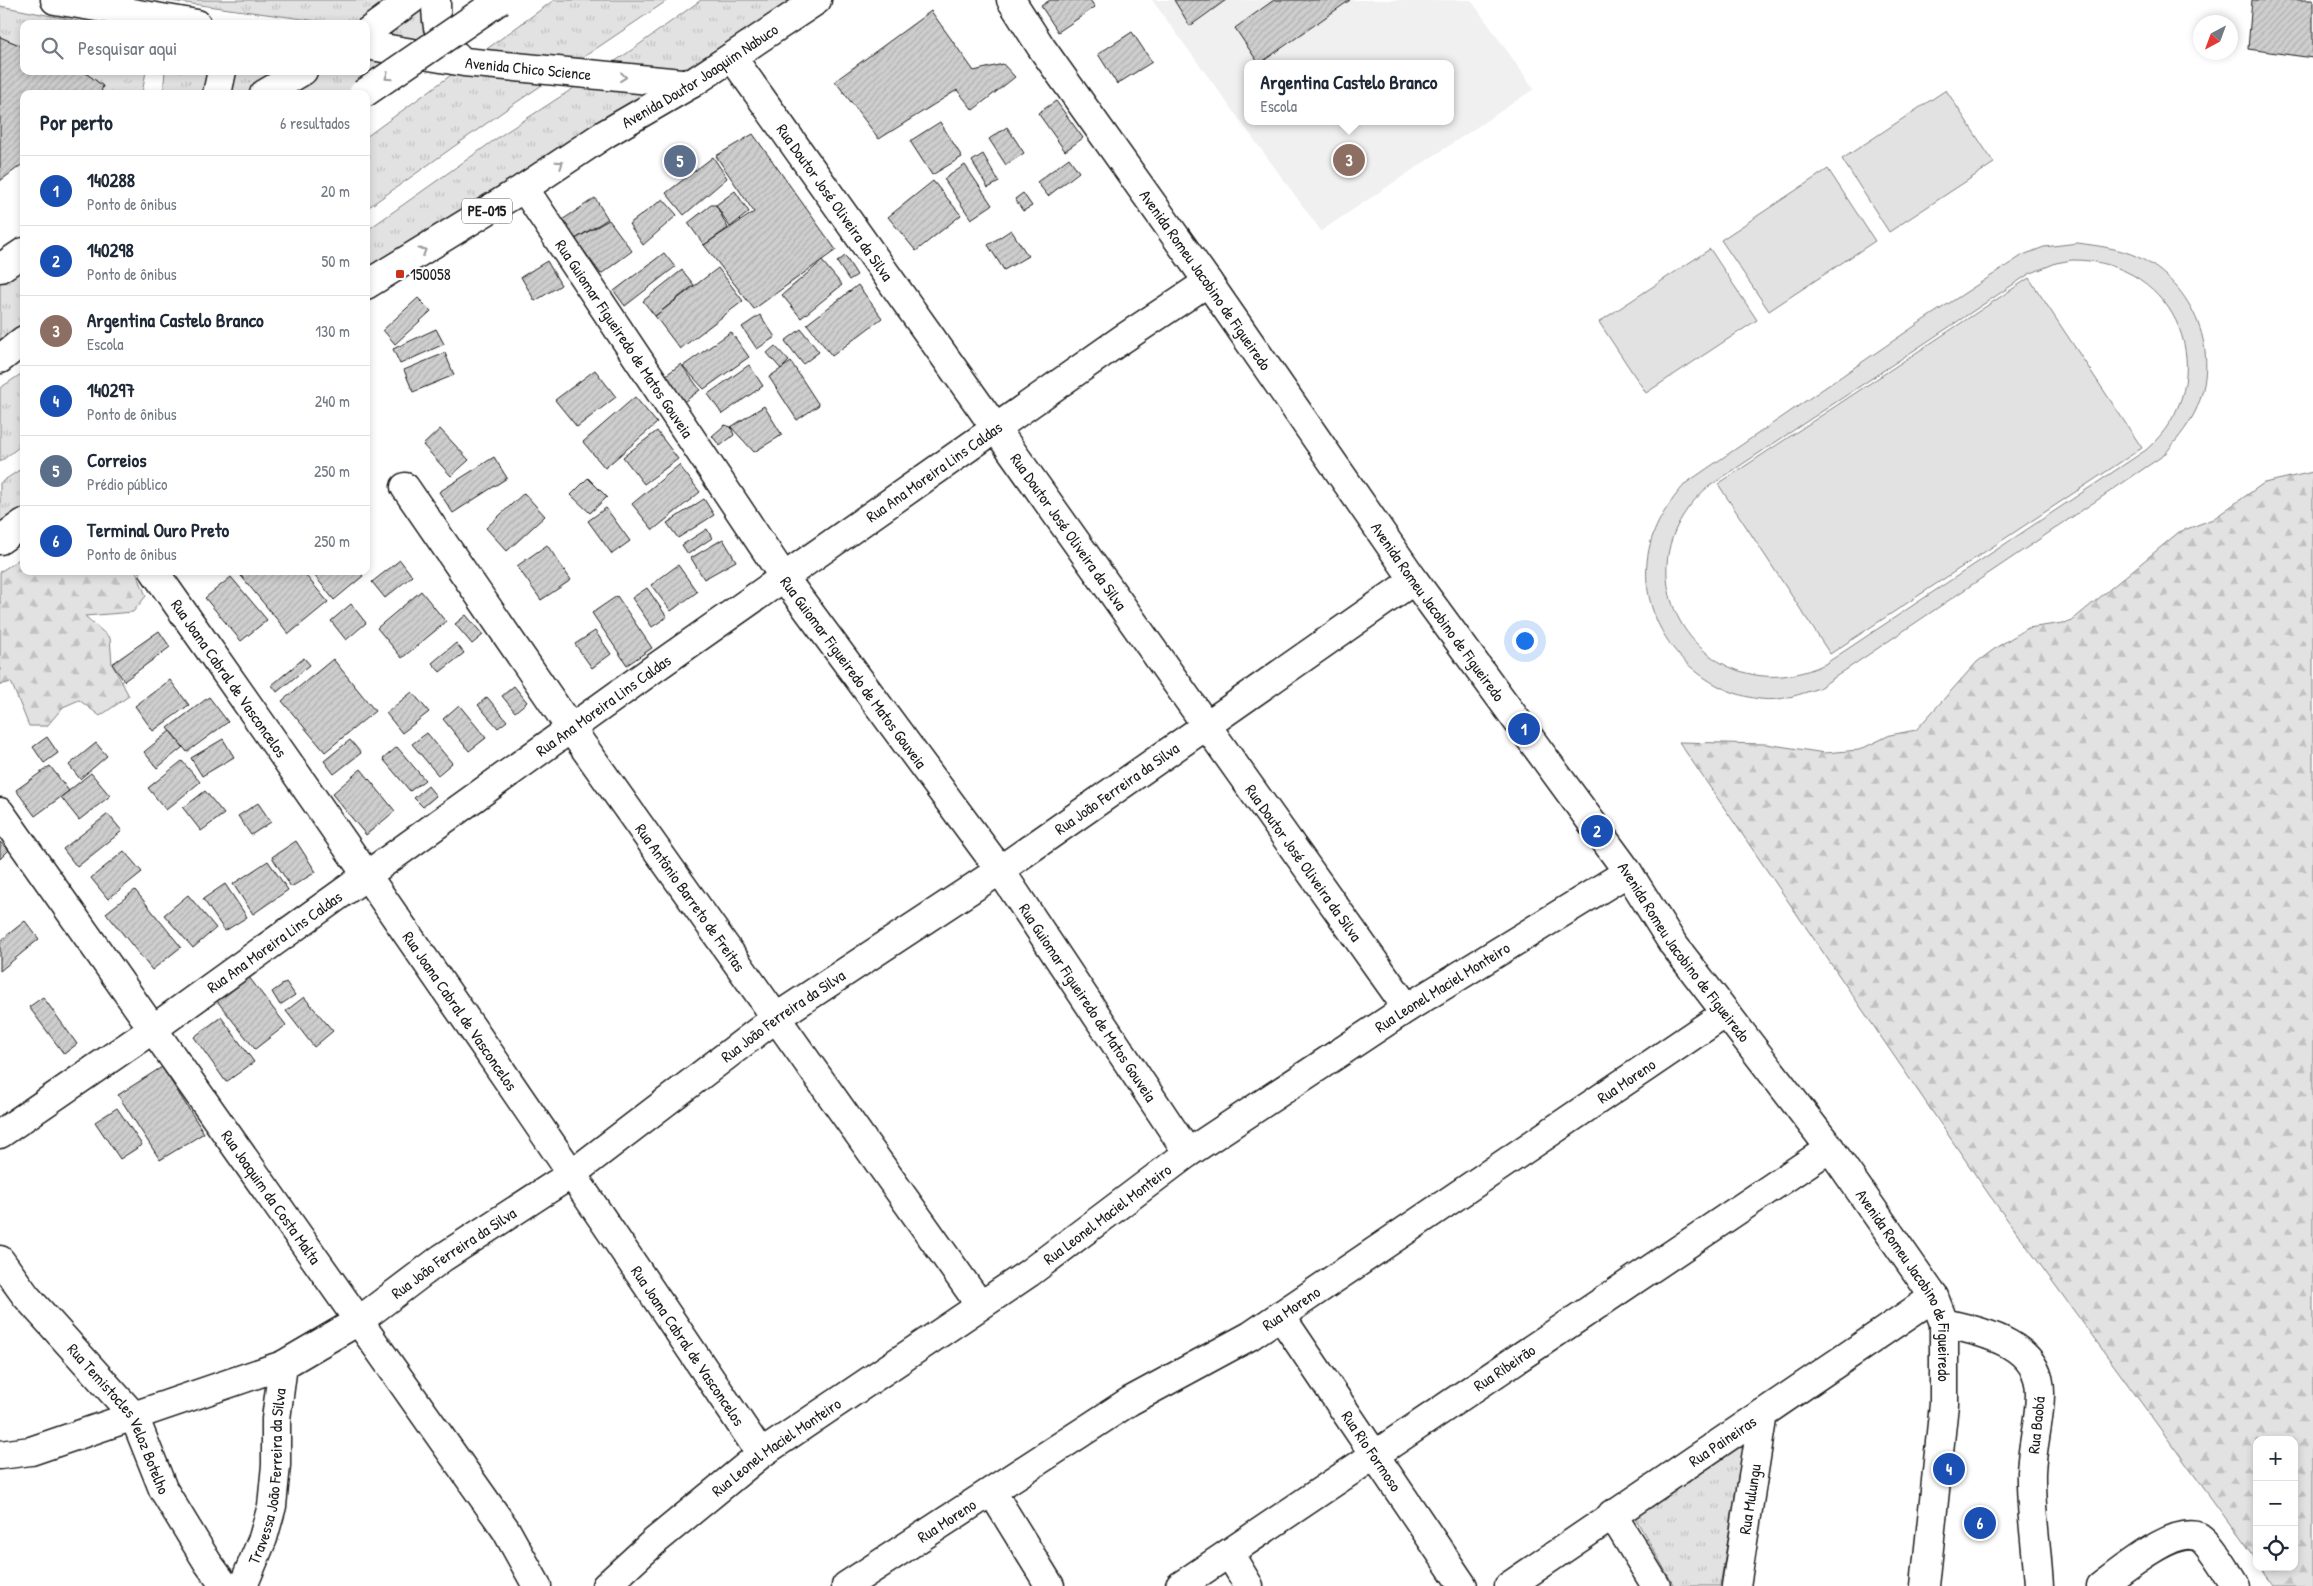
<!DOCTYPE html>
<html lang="pt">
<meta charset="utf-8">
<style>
:root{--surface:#fff;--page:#f6f6f7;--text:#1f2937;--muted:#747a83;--line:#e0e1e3;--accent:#c8321e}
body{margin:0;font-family:"Patrick Hand",sans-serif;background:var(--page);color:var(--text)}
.controls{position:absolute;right:15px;bottom:15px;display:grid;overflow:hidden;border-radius:10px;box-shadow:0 2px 8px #0003}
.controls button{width:45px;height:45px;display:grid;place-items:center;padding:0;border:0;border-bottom:1px solid var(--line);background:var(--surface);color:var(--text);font:25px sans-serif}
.compass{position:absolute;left:2193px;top:15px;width:45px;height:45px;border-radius:50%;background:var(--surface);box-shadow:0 2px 8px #0003;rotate:221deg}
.you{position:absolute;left:1524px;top:640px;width:18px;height:18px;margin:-12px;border:4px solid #fff;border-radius:50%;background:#1a73e8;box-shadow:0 0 0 8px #1a73e833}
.badge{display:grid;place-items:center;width:32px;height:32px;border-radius:50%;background:var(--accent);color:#fff;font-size:16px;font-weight:700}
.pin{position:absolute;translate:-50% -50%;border:2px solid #fff;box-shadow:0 1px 5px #0006}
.popup{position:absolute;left:1244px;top:60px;width:210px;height:65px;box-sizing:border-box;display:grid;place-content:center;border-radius:10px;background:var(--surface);filter:drop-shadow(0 1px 4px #0005);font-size:16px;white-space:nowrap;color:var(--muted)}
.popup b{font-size:19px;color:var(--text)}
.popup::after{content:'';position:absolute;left:50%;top:100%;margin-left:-10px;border:10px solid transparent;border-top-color:var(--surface)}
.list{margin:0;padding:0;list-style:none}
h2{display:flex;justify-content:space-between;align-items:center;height:65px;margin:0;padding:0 20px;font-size:21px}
h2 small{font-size:16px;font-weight:400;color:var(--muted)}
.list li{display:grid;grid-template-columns:32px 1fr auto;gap:15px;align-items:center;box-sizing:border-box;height:70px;padding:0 20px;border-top:1px solid var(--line)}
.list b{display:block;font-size:19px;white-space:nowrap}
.list p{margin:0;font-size:16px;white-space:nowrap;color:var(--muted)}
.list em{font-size:16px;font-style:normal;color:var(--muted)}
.icon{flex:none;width:28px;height:28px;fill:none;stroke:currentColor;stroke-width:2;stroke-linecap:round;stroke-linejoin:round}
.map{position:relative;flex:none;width:2313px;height:1586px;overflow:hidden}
.search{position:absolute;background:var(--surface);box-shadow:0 2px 8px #0003;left:20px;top:20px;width:350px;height:55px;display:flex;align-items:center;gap:12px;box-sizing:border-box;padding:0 18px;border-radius:10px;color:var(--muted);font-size:19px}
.panel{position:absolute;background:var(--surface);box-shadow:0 2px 8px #0003;left:20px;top:90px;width:350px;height:485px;border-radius:10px}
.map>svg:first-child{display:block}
.built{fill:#f0f0f0;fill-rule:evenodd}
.grass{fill:url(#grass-tufts);stroke:#7f7f7f}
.forest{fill:url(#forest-firs);stroke:#7f7f7f}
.garden{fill:#e2e2e2;stroke:#7f7f7f;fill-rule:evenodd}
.building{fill:url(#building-hatch);stroke:#1c1c1c}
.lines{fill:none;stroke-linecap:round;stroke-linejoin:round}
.minor-casing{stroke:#1c1c1c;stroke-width:31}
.tertiary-casing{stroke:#1c1c1c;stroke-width:31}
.secondary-casing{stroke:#1c1c1c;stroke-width:31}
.trunk-casing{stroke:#1c1c1c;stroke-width:31}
.minor{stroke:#fff;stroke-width:28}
.tertiary{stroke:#fff;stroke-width:28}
.secondary{stroke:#fff;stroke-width:28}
.trunk{stroke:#fff;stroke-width:28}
.trunk-bridge-casing{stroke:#1c1c1c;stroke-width:31;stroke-linecap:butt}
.trunk-bridge{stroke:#fff;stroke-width:28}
.oneway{stroke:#999}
.poi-dot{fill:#c8321e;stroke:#fff;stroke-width:2}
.labels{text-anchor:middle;stroke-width:4;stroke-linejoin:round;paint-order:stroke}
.shield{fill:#fff;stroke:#606060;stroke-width:1}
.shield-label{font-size:15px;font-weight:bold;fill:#1c1c1c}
.street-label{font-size:16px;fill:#1c1c1c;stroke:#fff}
.poi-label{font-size:16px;fill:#1c1c1c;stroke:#fff;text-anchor:start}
</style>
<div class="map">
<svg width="2313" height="1586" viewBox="0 0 2313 1586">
<defs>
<pattern id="grass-tufts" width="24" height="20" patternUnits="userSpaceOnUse" patternTransform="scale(1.25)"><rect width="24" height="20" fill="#e2e2e2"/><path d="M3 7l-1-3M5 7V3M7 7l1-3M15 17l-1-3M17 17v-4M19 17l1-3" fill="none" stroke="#c1c1c1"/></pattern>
<pattern id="forest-firs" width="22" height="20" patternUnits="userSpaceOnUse" patternTransform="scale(1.25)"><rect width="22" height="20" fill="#e2e2e2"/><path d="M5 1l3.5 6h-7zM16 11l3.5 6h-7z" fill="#c1c1c1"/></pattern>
<pattern id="building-hatch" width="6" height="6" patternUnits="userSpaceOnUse" patternTransform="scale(1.25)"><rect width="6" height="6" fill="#cecece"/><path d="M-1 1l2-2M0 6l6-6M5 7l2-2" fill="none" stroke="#b0b0b0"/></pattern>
</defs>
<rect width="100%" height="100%" fill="#fff"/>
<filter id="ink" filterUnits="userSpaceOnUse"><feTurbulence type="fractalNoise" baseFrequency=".02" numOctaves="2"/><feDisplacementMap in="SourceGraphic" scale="10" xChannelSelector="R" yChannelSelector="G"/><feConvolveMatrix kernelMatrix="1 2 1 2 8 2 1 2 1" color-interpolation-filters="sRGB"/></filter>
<g filter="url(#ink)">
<path class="built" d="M1152,0h319l63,89 -213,142zM1248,64h202v57h-202z"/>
<path class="grass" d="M163,0h234l-30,21 -42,1z
M414,0l22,18 -21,36 -49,-17z
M554,0h114l-157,106 -145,103v-72z
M701,0h93l-428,272v-41l137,-97 123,-80z
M0,6l93,18h-69v23l-24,-10z
M366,50l42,7 -55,37h-80l38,-23h55z
M83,71h63l-4,23h-42l3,-8z
M165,71h48l-4,23h-46z
M229,71h64l-39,23h-31z
M24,259v76l-24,19v-79z
M24,372v71l-24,19v-74z
M24,467v40l-24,17v-41z
M1744,1444l-24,142h-46l-41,-72z"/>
<path class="forest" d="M2313,472v1114h-38l-14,-19h33v-127h-37v121l-267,-365 -311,-454 87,2 59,9 34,-3 31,-15 26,-5 61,-68 20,-15 31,-19 42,-6 109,-90 34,-13 51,-36z
M24,556v15h112l10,25 -13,16 -48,4 25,22 2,26 17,32 -29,20 -21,-16 -16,7 -16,19h-18l-18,-44 -11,3v-113z"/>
<path class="garden" d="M1946,90l48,73 -105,69 -47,-73z
M1828,169l47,72 -106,70 -48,-71z
M2078,243c20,3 41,5 60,14 56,27 85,97 57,155 -8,16 -20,30 -31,43l-345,233c-18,6 -40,14 -59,11 -71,-9 -126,-80 -111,-150 5,-25 20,-47 37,-66l239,-164 98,-64 21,-8zM2072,260c106,-1 155,119 74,190l-321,214c-118,56 -217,-91 -117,-177l321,-213 27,-11z
M1710,249l47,71 -111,73 -47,-71z
M2029,278l113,170 -312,206 -112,-170z"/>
<path class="building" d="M1050,0h40l5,7 -37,25 -17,-26z
M1174,0h52l-36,26z
M1274,0h76l-91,64 -24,-36z
M2252,0h61v58l-65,-9z
M931,11l43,60 29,-7 12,13 -42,33 -16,-20 -78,49 -44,-58z
M1132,32l20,30 -35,22 -19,-30z
M0,37l24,10v24h59l20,15 -3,8h-76v69l-24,18z
M1056,101l27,37 -18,13 -27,-38z
M940,122l22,35 -30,18 -22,-34z
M1007,127l17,26 -18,12 -17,-26z
M753,134l83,116 -82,59 -50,-64 50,-33 -38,-56z
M983,154l16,28 -11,6 -16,-27z
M713,157l14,21 -43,37 -18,-22z
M1069,158l10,14 -31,24 -11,-14z
M965,165l27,40 -21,14 -27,-40z
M933,181l28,34 -45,36 -28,-34z
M735,191l14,21 -19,15 -14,-22z
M1023,193l9,13 -9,5 -8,-12z
M595,198l13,21 -33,20 -13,-19z
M663,199l14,16 -34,30 -14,-21z
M711,205h5l12,23 -24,17 -16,-22z
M609,220l23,31 -31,23 -26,-35z
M1011,230l17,26 -24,14 -16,-25z
M664,253l11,14 -50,39 -11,-15z
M845,256l12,19 -8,5 -12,-18z
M547,261l14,24 -26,16 -14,-24z
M822,261l20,24 -41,33 -19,-23z
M718,268l25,33 -63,48 -25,-33z
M682,270l12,15 -39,31 -12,-15z
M858,285l24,33 -50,38 -25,-32z
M418,298l13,13 -36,33 -12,-14z
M760,315l15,22 -18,12 -15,-22z
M436,329l8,15 -44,20 -7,-15z
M801,329l18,23 -16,12 -18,-23z
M731,332l18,25 -45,32 -21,-23z
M775,346l14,15 -8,8 -14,-16z
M445,353l9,22 -41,17 -9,-22z
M791,362l28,43 -22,15 -28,-43z
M681,364l19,26 -19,14 -19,-26z
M749,365l14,21 -41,28 -14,-20z
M595,370l21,27 -39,30 -22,-27z
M635,397l22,26 -52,45 -22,-26z
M764,406l18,29 -28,17 -23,-25z
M725,425l6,2 3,8 -14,11 -8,-10z
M440,429l29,31 -18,16 -28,-31z
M657,431l21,28 -34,25 -21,-27z
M494,457l13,21 -54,35 -14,-21z
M679,465l21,27 -47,38 -21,-26z
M588,478l19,19 -17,16 -19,-18z
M524,493l21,23 -38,35 -21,-23z
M704,499l10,16 -36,23 -11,-15z
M606,508l24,33 -18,13 -24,-33z
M707,529l5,9 -24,16 -6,-9z
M723,539l13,22 -32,18 -13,-21z
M547,545l24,35 -30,20 -24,-34z
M400,560l12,16 -27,22 -13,-16z
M678,565l19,27 -26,19 -20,-26z
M237,571h65l26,31 -39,32z
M311,571h48l4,5 -29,24z
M231,577l36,43 -26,21 -36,-43z
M647,588l20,29 -15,10 -20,-29z
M421,591l25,31 -44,36 -25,-30z
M617,596l35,52 -25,17 -35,-52z
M351,604l15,19 -20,17 -15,-19z
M466,615l17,20 -11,9 -17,-20z
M159,631l11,16 -46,34 -12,-17z
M595,631l16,23 -19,14 -17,-24z
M456,643l8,10 -24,19 -8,-9z
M304,658l6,7 -33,27 -5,-7z
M333,659l42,52 -50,41 -43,-51z
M170,680l19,25 -36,26 -18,-25z
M514,686l13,16 -12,10 -13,-16z
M412,692l17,20 -27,21 -16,-20z
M209,697l19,25 -41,30 -19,-24z
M487,697l20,24 -9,7 -20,-23z
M459,705l27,33 -17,13 -26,-32z
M170,731l13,16 -26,21 -13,-16z
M427,733l25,30 -14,12 -26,-31z
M47,737l11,16 -14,10 -11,-16z
M223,739l11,18 -32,19 -11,-18z
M350,740l11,13 -27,21 -10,-13z
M96,743l11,13 -27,23 -11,-14z
M397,747l28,33 -15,11 -27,-32z
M182,761l18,21 -34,28 -18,-22z
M50,766l19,25 -34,25 -19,-26z
M361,769l34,42 -29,24 -34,-41z
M91,773l19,23 -31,24 -18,-23z
M428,786l8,10 -13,11 -9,-9z
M205,791l19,23 -23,17 -18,-23z
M258,803l13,19 -20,13 -13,-19z
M108,814l14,17 -45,36 -14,-18z
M296,841l20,31 -25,15 -19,-30z
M0,842l9,8 -9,9z
M124,851l18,21 -34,27 -17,-21z
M268,861l20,29 -35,24 -20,-30z
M225,884l22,33 -22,14 -22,-32z
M135,890l46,57 -29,23 -46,-57z
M188,895l28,33 -23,20 -29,-33z
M25,921l14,18 -39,32v-30z
M248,976l38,49 -31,24 -38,-48z
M286,982l9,13 -15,10 -8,-13z
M43,997l34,47 -13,10 -35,-47z
M304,997l29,34 -19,16 -28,-36z
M221,1017l33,45 -28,20 -32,-45z
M162,1067l42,66 -44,27 -42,-65z
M117,1108l25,37 -22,14 -25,-37z"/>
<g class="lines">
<defs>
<g id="minor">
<path id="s1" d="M732,57l675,951"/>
<path id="s2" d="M524,188l261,391 215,291 188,283"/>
<path id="s3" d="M405,487l166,242 409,576"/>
<path id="s4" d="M154,571c206,292 408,586 607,883"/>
<path id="s5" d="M0,812l506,718 31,56"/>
<path id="s6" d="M0,1134l153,-105 499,-359 469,-330 87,-58"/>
<path id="s7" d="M0,1260l26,36 108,120 29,73 45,74 17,23"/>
<path id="s8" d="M1280,1315l183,271"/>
<path d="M1944,1323c38,9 96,20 96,70 0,26 -8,53 -9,79 -1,38 6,76 8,114"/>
<path id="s9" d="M0,1455l31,-4 252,-86 77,-45 82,-62 131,-85 204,-156 223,-147 414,-290"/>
<path d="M992,1492l58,94"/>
<path d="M1612,1514l44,72"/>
<path d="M1229,1553l20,33"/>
<path id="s10" d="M243,1586l20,-48 9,-32 4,-41v-46l7,-54"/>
<path id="s11" d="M606,1586l48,-44 107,-88 268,-181 159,-120 219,-145 221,-136"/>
<path id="s12" d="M846,1586l284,-185 120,-65 476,-323"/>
<path id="s13" d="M1180,1586l650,-438"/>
<path id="s14" d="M1509,1586l425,-289"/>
<path id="s15" d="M1736,1586l27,-173"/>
<path d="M2101,1586c19,-14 81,-68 104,-45 12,13 22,31 31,45"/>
</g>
<g id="tertiary">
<path id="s16" d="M1011,0l30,47 167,235 206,298 214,292 45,72 157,204 104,149 10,26v81l-19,182"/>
</g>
<g id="secondary">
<path d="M55,0l142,24"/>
<path d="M436,0c0,24 1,40 21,56"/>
<path d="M366,33l45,-33"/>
<path id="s17" d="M366,45l98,17 227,22"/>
<path d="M217,94l5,-23"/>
<path d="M264,94l39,-23"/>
<path d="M0,268l24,-16"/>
</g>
<g id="trunk">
<path id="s18" d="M366,285l158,-97 81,-54 86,-50 126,-84"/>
<path d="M0,359l24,-19"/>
<path d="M0,540l24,-17"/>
</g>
</defs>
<use href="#minor" class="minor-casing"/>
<use href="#tertiary" class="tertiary-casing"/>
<use href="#secondary" class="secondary-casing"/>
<use href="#trunk" class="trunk-casing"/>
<use href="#minor" class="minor"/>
<use href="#tertiary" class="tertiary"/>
<use href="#secondary" class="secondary"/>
<use href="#trunk" class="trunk"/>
<defs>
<path id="trunk-bridge" d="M363,94l137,-94"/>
</defs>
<use href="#trunk-bridge" class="trunk-bridge-casing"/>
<use href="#trunk-bridge" class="trunk-bridge"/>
</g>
<defs><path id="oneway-chevron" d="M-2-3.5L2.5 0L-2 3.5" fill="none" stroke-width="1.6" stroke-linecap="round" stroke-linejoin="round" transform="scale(1.25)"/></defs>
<g class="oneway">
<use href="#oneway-chevron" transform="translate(388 77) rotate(145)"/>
<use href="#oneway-chevron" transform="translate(623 77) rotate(6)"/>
<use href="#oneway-chevron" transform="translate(560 164) rotate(-34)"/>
<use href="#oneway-chevron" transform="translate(423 251) rotate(-32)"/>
</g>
</g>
<rect class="poi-dot" x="395" y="269" width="10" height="10" rx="2.5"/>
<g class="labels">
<rect class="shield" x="462" y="198.5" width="50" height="25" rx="4"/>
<g class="shield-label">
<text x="487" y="216">PE-015</text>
</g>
<g class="street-label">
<text dy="6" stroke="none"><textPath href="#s17" startOffset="164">Avenida Chico Science</textPath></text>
<text dy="6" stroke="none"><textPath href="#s18" startOffset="394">Avenida Doutor Joaquim Nabuco</textPath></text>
<text dy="6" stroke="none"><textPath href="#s1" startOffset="178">Rua Doutor José Oliveira da Silva</textPath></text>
<text dy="6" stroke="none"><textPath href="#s16" startOffset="341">Avenida Romeu Jacobino de Figueiredo</textPath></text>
<text dy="6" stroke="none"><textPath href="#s2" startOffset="181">Rua Guiomar Figueiredo de Matos Gouveia</textPath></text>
<text dy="6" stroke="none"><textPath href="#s6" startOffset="1145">Rua Ana Moreira Lins Caldas</textPath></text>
<text dy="6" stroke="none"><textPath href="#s1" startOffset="582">Rua Doutor José Oliveira da Silva</textPath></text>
<text dy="6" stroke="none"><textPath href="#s16" startOffset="746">Avenida Romeu Jacobino de Figueiredo</textPath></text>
<text dy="6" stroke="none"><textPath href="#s2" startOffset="586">Rua Guiomar Figueiredo de Matos Gouveia</textPath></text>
<text dy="6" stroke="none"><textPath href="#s4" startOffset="131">Rua Joana Cabral de Vasconcelos</textPath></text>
<text dy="6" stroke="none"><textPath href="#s6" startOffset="740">Rua Ana Moreira Lins Caldas</textPath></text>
<text dy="6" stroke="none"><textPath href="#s9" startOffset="1312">Rua João Ferreira da Silva</textPath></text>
<text dy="6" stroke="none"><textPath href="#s1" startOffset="988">Rua Doutor José Oliveira da Silva</textPath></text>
<text dy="6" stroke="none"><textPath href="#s3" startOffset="500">Rua Antônio Barreto de Freitas</textPath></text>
<text dy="6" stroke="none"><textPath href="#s6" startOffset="335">Rua Ana Moreira Lins Caldas</textPath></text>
<text dy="6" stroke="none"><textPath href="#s16" startOffset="1166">Avenida Romeu Jacobino de Figueiredo</textPath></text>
<text dy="6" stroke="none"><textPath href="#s11" startOffset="1030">Rua Leonel Maciel Monteiro</textPath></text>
<text dy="6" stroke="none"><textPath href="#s2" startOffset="991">Rua Guiomar Figueiredo de Matos Gouveia</textPath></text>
<text dy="6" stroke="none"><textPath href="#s4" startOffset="536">Rua Joana Cabral de Vasconcelos</textPath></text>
<text dy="6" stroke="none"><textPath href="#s9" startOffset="908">Rua João Ferreira da Silva</textPath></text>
<text dy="6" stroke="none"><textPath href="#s12" startOffset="930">Rua Moreno</textPath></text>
<text dy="6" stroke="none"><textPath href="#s5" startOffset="471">Rua Joaquim da Costa Malta</textPath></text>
<text dy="6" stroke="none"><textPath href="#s11" startOffset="625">Rua Leonel Maciel Monteiro</textPath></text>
<text dy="6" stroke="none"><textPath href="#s9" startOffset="502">Rua João Ferreira da Silva</textPath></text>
<text dy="6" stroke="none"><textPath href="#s16" startOffset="1571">Avenida Romeu Jacobino de Figueiredo</textPath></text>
<text dy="6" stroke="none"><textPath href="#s12" startOffset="525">Rua Moreno</textPath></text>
<text dy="6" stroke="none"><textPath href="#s4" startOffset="941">Rua Joana Cabral de Vasconcelos</textPath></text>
<text dy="6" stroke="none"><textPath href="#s13" startOffset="391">Rua Ribeirão</textPath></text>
<text dy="6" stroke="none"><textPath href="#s7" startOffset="200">Rua Temistocles Veloz Botelho</textPath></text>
<text transform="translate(2036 1425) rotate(-84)" y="6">Rua Baobá</text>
<text dy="6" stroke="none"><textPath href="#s14" startOffset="258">Rua Paineiras</textPath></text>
<text dy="6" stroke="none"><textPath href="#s11" startOffset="220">Rua Leonel Maciel Monteiro</textPath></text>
<text dy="6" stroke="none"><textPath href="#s8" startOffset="164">Rua Rio Formoso</textPath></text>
<text dy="6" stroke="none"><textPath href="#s10" startOffset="114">Travessa João Ferreira da Silva</textPath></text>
<text dy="6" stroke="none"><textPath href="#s15" startOffset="88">Rua Mulungu</textPath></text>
<text dy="6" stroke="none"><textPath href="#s12" startOffset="120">Rua Moreno</textPath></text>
</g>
<g class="poi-label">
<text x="410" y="280">150058</text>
</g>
</g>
</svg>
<div class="controls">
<button>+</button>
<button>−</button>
<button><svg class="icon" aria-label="locate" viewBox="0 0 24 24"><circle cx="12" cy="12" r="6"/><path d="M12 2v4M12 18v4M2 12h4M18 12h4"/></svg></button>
</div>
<svg class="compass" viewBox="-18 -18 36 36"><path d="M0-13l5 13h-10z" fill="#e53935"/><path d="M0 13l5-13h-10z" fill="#747a83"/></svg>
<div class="you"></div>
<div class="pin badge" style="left:1524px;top:729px;background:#1a4fb4">1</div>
<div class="pin badge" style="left:1597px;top:831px;background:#1a4fb4">2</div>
<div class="pin badge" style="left:1349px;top:160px;background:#8d6e63">3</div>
<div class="popup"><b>Argentina Castelo Branco</b>Escola</div>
<div class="pin badge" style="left:1949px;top:1469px;background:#1a4fb4">4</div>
<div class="pin badge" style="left:680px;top:161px;background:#5c6f8a">5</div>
<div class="pin badge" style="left:1980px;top:1523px;background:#1a4fb4">6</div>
<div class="search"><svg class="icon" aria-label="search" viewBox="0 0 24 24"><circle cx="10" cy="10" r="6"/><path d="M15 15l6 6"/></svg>Pesquisar aqui</div>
<section class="panel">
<h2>Por perto<small>6 resultados</small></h2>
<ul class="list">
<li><span class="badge" style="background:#1a4fb4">1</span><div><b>140288</b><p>Ponto de ônibus</p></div><em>20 m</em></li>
<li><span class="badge" style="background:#1a4fb4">2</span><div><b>140298</b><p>Ponto de ônibus</p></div><em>50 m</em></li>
<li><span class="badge" style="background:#8d6e63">3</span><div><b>Argentina Castelo Branco</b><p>Escola</p></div><em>130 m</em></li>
<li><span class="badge" style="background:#1a4fb4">4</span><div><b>140297</b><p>Ponto de ônibus</p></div><em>240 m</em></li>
<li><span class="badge" style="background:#5c6f8a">5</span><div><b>Correios</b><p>Prédio público</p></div><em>250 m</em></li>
<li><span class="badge" style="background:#1a4fb4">6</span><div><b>Terminal Ouro Preto</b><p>Ponto de ônibus</p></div><em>250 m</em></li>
</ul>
</section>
</div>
